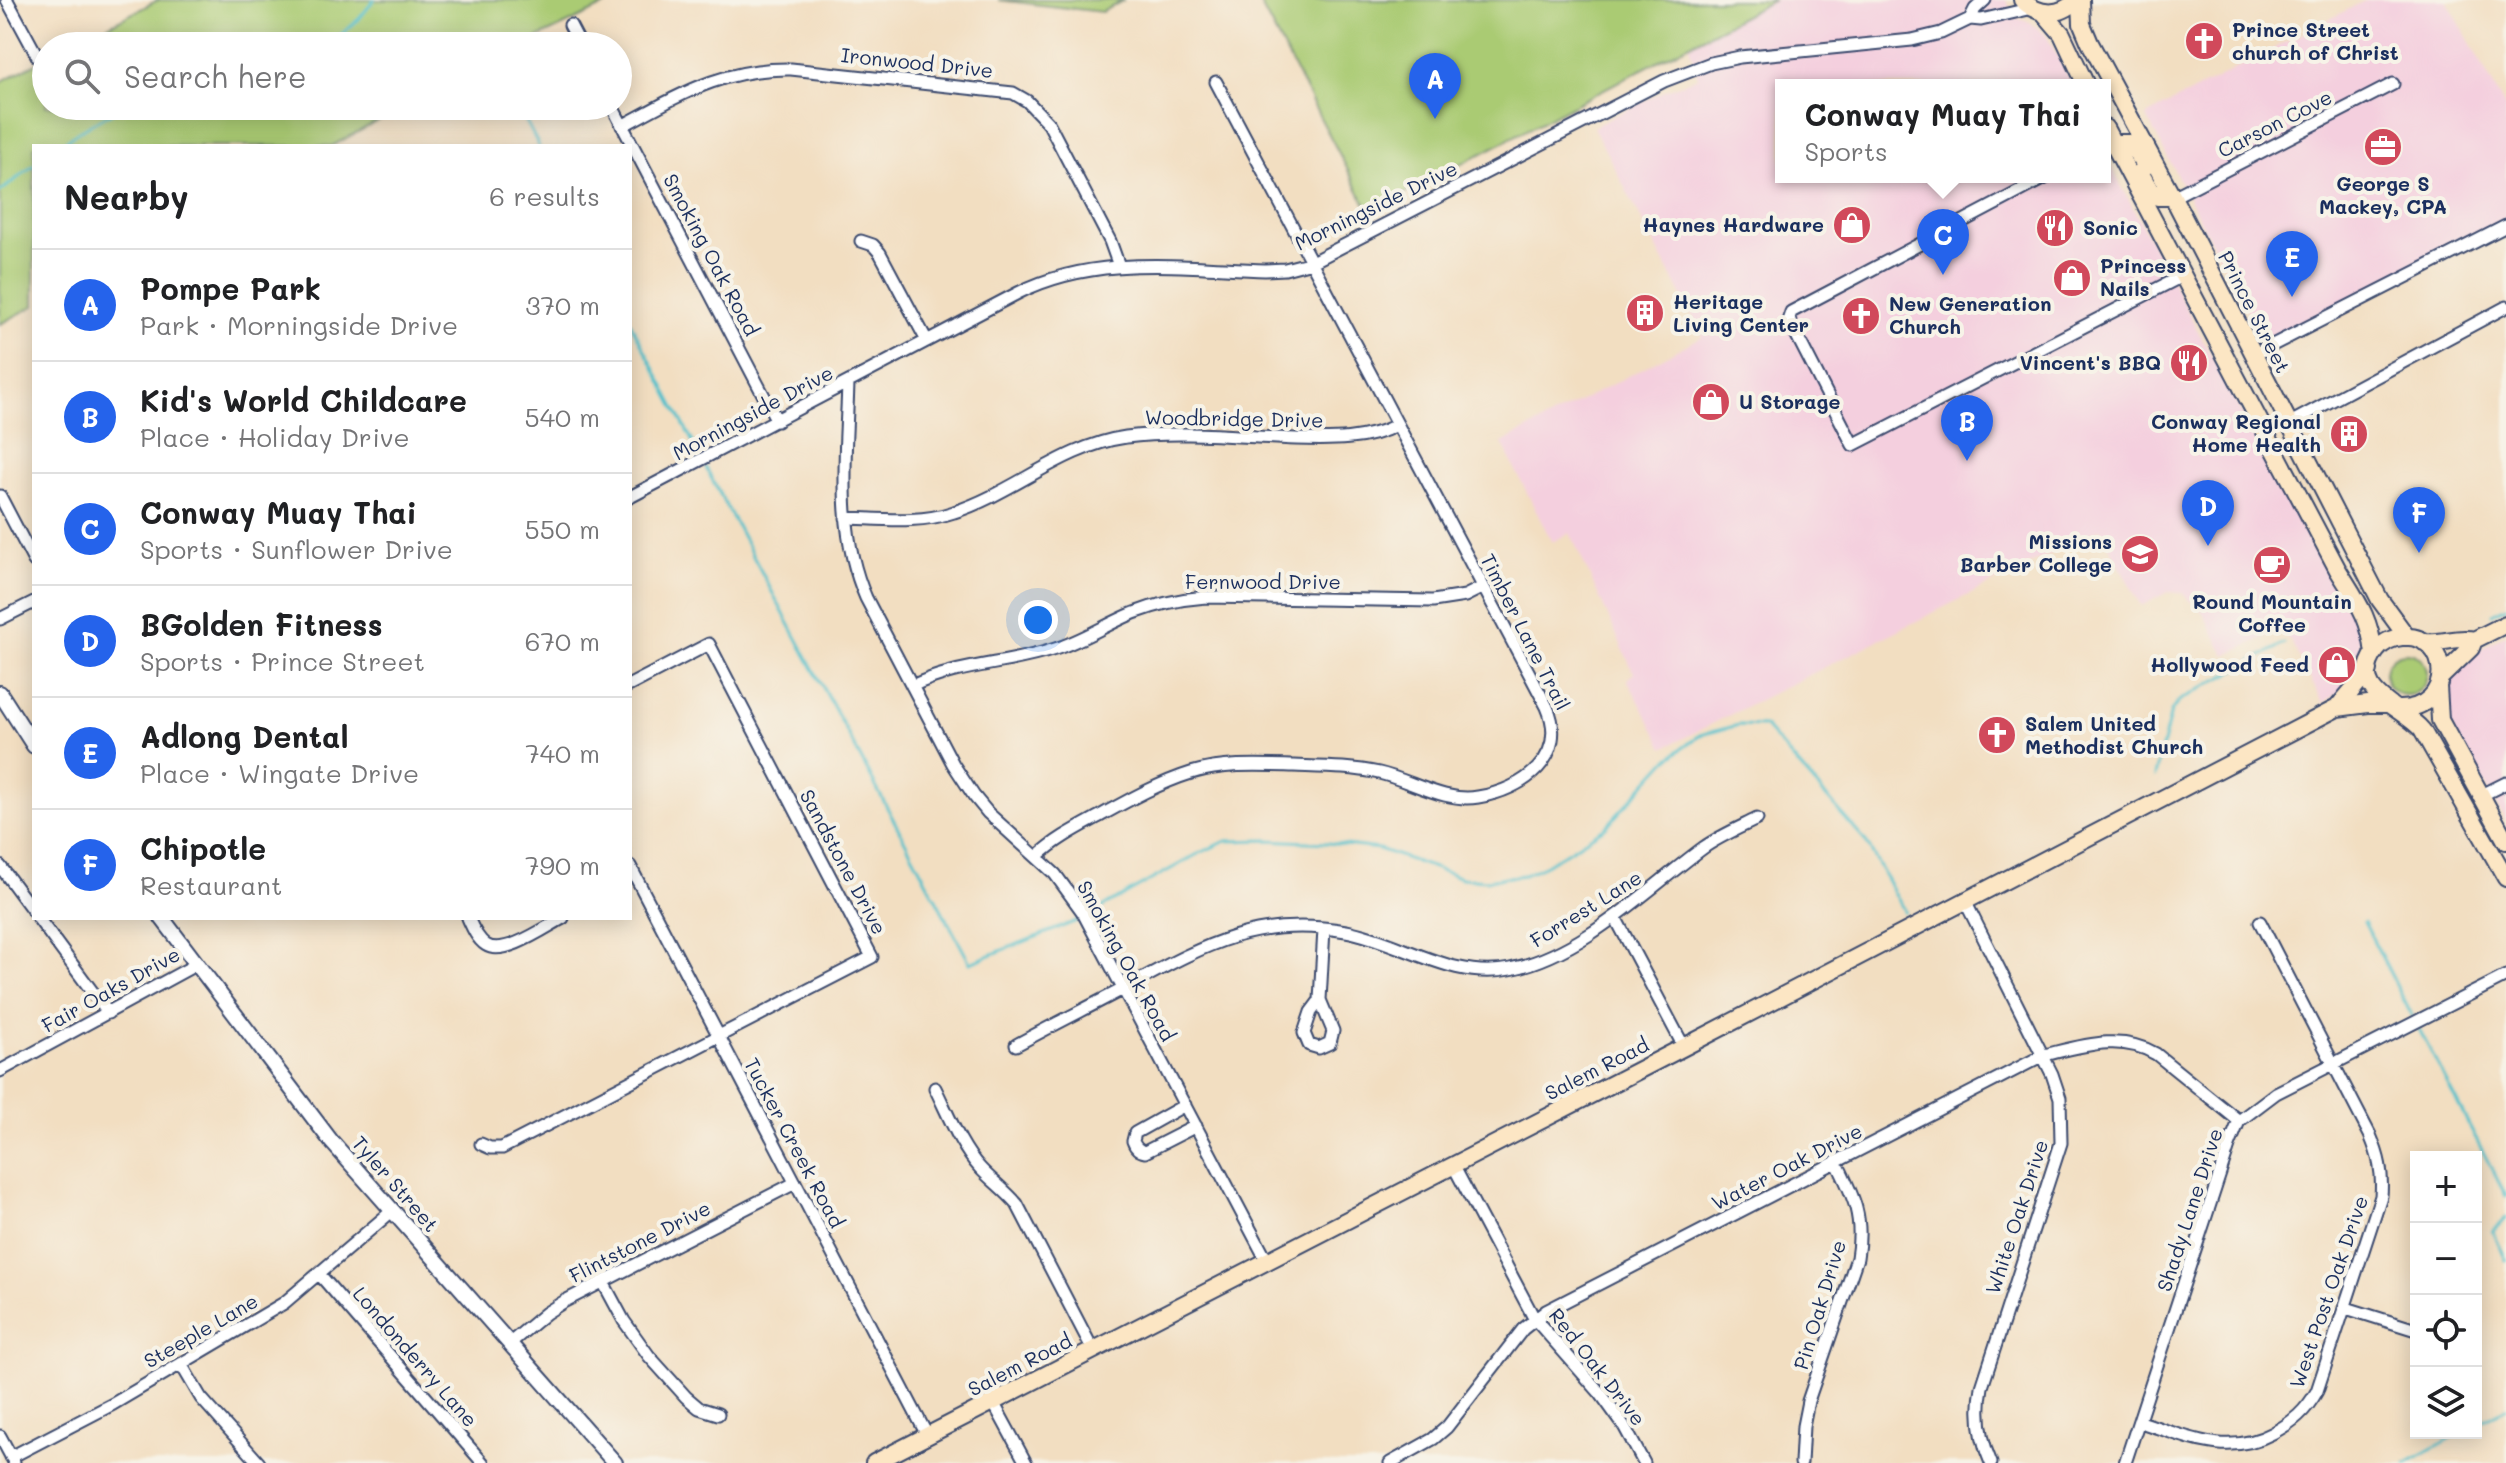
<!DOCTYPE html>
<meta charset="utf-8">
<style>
:root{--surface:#fff;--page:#f2f2f2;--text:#202124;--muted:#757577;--line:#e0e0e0;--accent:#2563eb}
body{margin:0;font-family:Mali,sans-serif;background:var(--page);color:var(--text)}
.controls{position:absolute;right:24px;bottom:24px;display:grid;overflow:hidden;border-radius:0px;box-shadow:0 4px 20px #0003}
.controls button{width:72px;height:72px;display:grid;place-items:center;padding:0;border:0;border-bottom:2px solid var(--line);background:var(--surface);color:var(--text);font:40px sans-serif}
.you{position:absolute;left:1038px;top:620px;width:28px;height:28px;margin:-20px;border:6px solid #fff;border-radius:50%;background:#1a73e8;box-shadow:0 0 0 12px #1a73e833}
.badge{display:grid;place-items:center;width:52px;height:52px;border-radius:50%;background:var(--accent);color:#fff;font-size:26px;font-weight:700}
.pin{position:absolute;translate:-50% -66px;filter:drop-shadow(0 2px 4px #0008)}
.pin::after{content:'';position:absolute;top:42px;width:28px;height:24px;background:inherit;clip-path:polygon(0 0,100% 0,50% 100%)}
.popup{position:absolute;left:1775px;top:79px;width:336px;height:104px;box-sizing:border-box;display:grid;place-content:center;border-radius:0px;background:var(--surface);filter:drop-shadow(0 2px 6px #0005);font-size:26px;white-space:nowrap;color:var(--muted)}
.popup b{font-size:30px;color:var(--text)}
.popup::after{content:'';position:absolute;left:50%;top:100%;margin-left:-16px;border:16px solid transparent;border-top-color:var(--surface)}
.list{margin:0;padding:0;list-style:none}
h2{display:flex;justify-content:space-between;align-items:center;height:104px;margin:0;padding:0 32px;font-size:34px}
h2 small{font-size:26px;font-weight:400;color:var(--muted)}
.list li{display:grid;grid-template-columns:52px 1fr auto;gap:24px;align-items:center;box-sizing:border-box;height:112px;padding:0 32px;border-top:2px solid var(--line)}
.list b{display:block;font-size:30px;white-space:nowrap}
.list p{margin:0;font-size:26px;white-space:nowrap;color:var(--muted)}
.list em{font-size:26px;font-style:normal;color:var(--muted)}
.icon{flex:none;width:44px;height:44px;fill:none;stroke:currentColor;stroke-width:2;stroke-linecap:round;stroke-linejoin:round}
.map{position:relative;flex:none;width:2506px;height:1463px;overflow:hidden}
.search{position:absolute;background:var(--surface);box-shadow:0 4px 20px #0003;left:32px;top:32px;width:600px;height:88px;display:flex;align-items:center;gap:20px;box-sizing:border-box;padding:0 28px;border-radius:44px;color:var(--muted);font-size:30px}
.panel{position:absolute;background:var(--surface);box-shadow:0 4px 20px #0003;left:32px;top:144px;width:600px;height:776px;border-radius:0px}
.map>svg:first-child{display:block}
.built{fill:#f4cfde}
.green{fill:#aacb73;stroke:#627d68;stroke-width:2}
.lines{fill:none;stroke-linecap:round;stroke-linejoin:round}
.stream{stroke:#53c0cb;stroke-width:3}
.minor-casing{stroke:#3b496d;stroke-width:15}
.tertiary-casing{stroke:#3b496d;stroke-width:18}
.secondary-casing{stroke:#3b496d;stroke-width:20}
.minor{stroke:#fff;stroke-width:11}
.tertiary{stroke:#fff;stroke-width:14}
.secondary{stroke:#fce6c4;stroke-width:16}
.labels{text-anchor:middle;stroke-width:8;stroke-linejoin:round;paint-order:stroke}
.poi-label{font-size:20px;font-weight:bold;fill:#1b2f5e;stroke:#f7f3e8;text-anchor:start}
.street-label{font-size:20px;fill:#1b2f5e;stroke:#f7f3e8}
</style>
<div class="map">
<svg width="2506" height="1463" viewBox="0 0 2506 1463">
<rect width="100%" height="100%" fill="#f7f3e8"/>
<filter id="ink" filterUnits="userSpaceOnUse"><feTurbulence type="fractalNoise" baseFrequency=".0125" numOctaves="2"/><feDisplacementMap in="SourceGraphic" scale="16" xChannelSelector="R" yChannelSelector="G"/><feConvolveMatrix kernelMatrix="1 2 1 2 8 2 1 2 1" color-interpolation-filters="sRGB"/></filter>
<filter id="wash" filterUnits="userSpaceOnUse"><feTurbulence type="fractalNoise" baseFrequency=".006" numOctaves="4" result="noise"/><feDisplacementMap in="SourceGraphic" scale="32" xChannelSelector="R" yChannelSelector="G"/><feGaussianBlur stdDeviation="1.8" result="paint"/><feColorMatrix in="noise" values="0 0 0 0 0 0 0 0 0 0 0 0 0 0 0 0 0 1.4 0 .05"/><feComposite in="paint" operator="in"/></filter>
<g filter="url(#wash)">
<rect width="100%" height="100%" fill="#f2dec1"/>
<path class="built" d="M1776,0h230l10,18 14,4 16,13 27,50h-292v92h324v-22l229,433 23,36 3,14 -2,25 -10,23 -25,17 -33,-63 -13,-9 -51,25 -24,-45 -20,-18 -14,-1 -27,14 -41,-77 -436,219 -37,-69 7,-6 -64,-140 -18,9 -50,-99 201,-107 -110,-209 67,-34 38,-16 -9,-31z
M2366,0h81l59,109v112l-242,122 -118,-227z
M2506,634v187l-53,-91 -4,-9 -2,-16 7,-32 18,-19z"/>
<path class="green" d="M158,0h459l-96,46h-452z
M998,0h126l-22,12z
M1258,0h516l-404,212z
M46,58v48h360l-74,40h-298v160l-34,18v-242z
M2385 674a21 21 0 1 1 42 0a21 21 0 1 1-42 0Z"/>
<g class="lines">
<path class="stream" d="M328,46l31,-27 15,-19
M518,106l21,40
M59,146l20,-15 45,-25
M0,192l34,-27
M630,322l67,128
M706,468l264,495 109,-43
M2492,614l14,-7
M2155,776l16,-65 9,-11 104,-56
M1092,913l104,-58 30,-14 41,-1 61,3 51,6 83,29 24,2 38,-5 22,-10 60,-38 61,-67 33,-25 39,-10 25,1 102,116 39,70
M2364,922l48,94
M2419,1029l87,167
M2506,1218l-13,13 13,29
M2476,1425l30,-17
M2406,1463l55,-30"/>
</g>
</g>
<g filter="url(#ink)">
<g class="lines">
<defs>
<path id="minor" d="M7,0l34,63
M1970,19l5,-10 10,-9
M570,25l11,21
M612,106l165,315
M622,126c60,-32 100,-58 169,-57l222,24 14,8 22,23 61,117 9,25
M2047,177l-256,135 -2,6 2,6 62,121 329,-169
M2173,197l220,-113
M861,241l12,4 7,8 47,88
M2253,355l253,-129
M848,383c-2,73 -12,147 18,215l87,166 21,32 14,17 67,61 27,37 185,350
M2288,424l218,-117
M0,496l34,65
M630,497l388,-204c77,-39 163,-26 247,-23l20,-1 27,-7 352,-181 47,-18 29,-6 172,-17 29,-7 29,-14 11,1 52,-12
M846,518c36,1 73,6 108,-6 60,-19 108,-66 172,-75 53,-7 116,0 170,2 35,1 70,2 101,-14
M0,619l34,-17
M912,686c45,-22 96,-21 143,-37 28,-9 52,-25 79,-36 23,-9 47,-14 72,-16l227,4 32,-5 18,-9
M2482,795l24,-12
M1037,857c18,-17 39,-28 61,-40 29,-16 61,-34 93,-44 34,-10 68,-8 103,-7 28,1 57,1 85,7 31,7 66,30 99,24 45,-7 91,-40 69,-90l-331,-625
M0,866l34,46
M630,866l297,569
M1965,901l87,173 8,24 1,45 -79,244c-5,27 -2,51 9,76
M1615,917l69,130
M38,918l70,95
M468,918c4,9 9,21 18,27 18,12 60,-18 77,-27
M1320,1000l13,31 -3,12 -11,5 -10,-3 -5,-12 7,-21 9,-12 4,-71
M1016,1045c35,-19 71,-37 107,-56 78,-42 131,-74 223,-58 55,10 106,50 164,38 72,-14 136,-79 193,-121 17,-12 36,-20 54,-29
M0,1071l197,-107
M935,1088c13,26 25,58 45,80 11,12 25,22 37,36l76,146
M1185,1105l-50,28 -2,8c2,6 5,10 12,11l51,-26
M481,1144l9,4h12l370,-191 -163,-313 -79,41
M1453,1165l81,153 67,76 23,32 20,37
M320,1275l163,188
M603,1282l21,39 25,35 37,41 13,11 19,6
M2346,1308l70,22
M509,1344l37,-31 19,-12 230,-118
M181,1364l20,34 58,65
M993,1402l33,61
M2140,1422c46,14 86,36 133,11 20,-11 33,-22 44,-42l64,-195c2,-23 -2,-40 -11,-61l-110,-213
M0,1436l14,26
M11,1457l102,-53 171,-101 108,-92
M1390,1463l43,-24 14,-12 76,-98 23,-18 498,-256c38,-9 77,-22 112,-1l83,67
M1801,1463l2,-37 5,-25 49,-143c7,-41 -3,-61 -21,-97
M2125,1463l104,-317 10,-25 37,-28 230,-117"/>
<path id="tertiary" d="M0,693l34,53
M162,918l169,223 284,322"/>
<path id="secondary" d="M2022,0c17,16 38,17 55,0
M2081,0l1,24 8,19 83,154 207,403 27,37
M2044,13l18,21 24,51
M2105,128l233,442c19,31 32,47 36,84
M2113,143h16l17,23
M2140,172l9,16 8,9h16
M2424,642c17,2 35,-6 50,-2
M2441,677l30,-29 3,-8 32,-16
M2438,686l2,34 66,121
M2337,708l32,-38
M2398,709c58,1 54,-76 4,-72 -10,1 -20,6 -26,14 -30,41 27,56 46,79l84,148
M874,1463l810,-416 653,-339 31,-4h20"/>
</defs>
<use href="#minor" class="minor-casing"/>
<use href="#tertiary" class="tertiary-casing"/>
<use href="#secondary" class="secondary-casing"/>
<use href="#minor" class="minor"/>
<use href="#tertiary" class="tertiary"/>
<use href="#secondary" class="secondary"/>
</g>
</g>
<defs>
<symbol id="church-disc" viewBox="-11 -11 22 22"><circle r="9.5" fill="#d1495b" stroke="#f7f3e8"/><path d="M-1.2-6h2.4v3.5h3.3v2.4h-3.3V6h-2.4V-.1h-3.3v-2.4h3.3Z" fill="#fff"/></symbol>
<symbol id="office-disc" viewBox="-11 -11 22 22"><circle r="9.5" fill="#d1495b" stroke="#f7f3e8"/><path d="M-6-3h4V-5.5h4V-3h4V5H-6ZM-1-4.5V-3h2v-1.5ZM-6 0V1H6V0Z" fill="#fff"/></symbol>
<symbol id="shop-disc" viewBox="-11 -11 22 22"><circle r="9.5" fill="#d1495b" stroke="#f7f3e8"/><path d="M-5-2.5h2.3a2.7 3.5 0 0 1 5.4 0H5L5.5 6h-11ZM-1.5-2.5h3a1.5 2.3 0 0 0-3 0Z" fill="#fff"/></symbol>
<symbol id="restaurant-disc" viewBox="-11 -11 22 22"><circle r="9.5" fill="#d1495b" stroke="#f7f3e8"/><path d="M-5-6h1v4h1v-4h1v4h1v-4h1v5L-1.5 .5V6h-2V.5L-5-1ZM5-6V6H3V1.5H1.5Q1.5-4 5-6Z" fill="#fff"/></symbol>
<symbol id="building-disc" viewBox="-11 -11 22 22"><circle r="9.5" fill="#d1495b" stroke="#f7f3e8"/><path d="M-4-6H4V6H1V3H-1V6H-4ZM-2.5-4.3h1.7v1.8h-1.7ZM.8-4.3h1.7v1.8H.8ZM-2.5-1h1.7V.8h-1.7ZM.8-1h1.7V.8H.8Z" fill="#fff"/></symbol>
<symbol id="school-disc" viewBox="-11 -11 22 22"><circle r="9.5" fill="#d1495b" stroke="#f7f3e8"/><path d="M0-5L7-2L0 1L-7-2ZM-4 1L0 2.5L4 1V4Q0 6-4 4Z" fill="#fff"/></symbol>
<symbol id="cafe-disc" viewBox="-11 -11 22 22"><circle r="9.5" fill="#d1495b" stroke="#f7f3e8"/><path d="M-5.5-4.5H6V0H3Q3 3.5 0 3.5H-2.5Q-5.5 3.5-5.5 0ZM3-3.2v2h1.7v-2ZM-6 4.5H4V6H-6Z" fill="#fff"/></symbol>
</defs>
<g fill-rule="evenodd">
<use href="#church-disc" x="2182" y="19" width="44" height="44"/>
<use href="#office-disc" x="2361" y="125" width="44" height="44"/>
<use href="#shop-disc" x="1830" y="203" width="44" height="44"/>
<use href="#restaurant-disc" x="2033" y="206" width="44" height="44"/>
<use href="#shop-disc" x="2050" y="256" width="44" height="44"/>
<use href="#building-disc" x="1623" y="291" width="44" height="44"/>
<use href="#church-disc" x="1839" y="294" width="44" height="44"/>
<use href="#restaurant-disc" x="2167" y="341" width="44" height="44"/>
<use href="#shop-disc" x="1689" y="380" width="44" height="44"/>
<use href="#building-disc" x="2327" y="412" width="44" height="44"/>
<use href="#school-disc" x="2118" y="532" width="44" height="44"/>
<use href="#cafe-disc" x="2250" y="543" width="44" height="44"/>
<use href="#shop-disc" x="2315" y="643" width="44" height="44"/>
<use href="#church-disc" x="1975" y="713" width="44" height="44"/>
</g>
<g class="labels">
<g class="poi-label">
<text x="2232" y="37">Prince Street<tspan x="2232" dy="23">church of Christ</tspan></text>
<text x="2383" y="191" text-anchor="middle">George S<tspan x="2383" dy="23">Mackey, CPA</tspan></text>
<text x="1824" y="232" text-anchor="end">Haynes Hardware</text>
<text x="2083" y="235">Sonic</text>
<text x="2100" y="273">Princess<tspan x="2100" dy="23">Nails</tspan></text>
<text x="1673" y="309">Heritage<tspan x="1673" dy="23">Living Center</tspan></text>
<text x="1889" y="311">New Generation<tspan x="1889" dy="23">Church</tspan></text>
<text x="2161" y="370" text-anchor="end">Vincent's BBQ</text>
<text x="1739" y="409">U Storage</text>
<text x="2321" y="429" text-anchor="end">Conway Regional<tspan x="2321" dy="23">Home Health</tspan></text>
<text x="2112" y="549" text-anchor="end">Missions<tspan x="2112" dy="23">Barber College</tspan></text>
<text x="2272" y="609" text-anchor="middle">Round Mountain<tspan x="2272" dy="23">Coffee</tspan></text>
<text x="2309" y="672" text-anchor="end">Hollywood Feed</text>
<text x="2025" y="731">Salem United<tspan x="2025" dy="23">Methodist Church</tspan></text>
</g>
<g class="street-label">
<text transform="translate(917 63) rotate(6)" y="7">Ironwood Drive</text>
<text transform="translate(2275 124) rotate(-27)" y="7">Carson Cove</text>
<text transform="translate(1376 206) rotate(-26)" y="7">Morningside Drive</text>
<text transform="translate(711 255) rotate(62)" y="7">Smoking Oak Road</text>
<text transform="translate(2254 312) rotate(63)" y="7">Prince Street</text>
<text transform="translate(753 413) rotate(-28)" y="7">Morningside Drive</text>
<text transform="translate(1234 419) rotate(1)" y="7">Woodbridge Drive</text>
<text x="1263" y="589">Fernwood Drive</text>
<text transform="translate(1525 632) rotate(63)" y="7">Timber Lane Trail</text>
<text transform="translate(843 862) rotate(62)" y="7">Sandstone Drive</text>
<text transform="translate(1586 909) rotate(-32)" y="7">Forrest Lane</text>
<text transform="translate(1126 961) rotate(61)" y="7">Smoking Oak Road</text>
<text transform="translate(111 990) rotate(-29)" y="7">Fair Oaks Drive</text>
<text transform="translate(1597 1069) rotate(-27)" y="7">Salem Road</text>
<text transform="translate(794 1143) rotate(62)" y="7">Tucker Creek Road</text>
<text transform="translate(1787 1167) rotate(-27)" y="7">Water Oak Drive</text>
<text transform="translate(395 1184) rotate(49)" y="7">Tyler Street</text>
<text transform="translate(2190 1210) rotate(-72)" y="7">Shady Lane Drive</text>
<text transform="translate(2017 1217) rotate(-72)" y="7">White Oak Drive</text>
<text transform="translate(640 1242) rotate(-27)" y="7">Flintstone Drive</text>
<text transform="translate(2329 1292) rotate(-71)" y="7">West Post Oak Drive</text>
<text transform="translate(1820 1305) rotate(-73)" y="7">Pin Oak Drive</text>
<text transform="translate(201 1331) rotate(-30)" y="7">Steeple Lane</text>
<text transform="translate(415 1357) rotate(49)" y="7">Londonderry Lane</text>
<text transform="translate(1020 1365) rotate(-27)" y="7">Salem Road</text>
<text transform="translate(1597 1367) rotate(52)" y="7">Red Oak Drive</text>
</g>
</g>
</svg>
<div class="controls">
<button>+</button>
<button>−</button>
<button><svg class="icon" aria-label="locate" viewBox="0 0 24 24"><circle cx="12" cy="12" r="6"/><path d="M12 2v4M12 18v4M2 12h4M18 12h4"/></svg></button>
<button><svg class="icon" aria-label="layers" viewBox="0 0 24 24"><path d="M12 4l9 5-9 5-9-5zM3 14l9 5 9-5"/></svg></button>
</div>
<div class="you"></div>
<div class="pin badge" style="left:1435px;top:119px">A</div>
<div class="pin badge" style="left:1967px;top:461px">B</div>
<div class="pin badge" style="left:1943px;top:275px">C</div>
<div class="popup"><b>Conway Muay Thai</b>Sports</div>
<div class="pin badge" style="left:2208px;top:546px">D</div>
<div class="pin badge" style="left:2292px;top:297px">E</div>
<div class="pin badge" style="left:2419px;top:553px">F</div>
<div class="search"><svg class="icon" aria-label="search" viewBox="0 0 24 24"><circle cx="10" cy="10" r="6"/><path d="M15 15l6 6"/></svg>Search here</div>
<section class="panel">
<h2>Nearby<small>6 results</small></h2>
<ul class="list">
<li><span class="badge">A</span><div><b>Pompe Park</b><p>Park · Morningside Drive</p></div><em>370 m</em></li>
<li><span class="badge">B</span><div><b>Kid's World Childcare</b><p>Place · Holiday Drive</p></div><em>540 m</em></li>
<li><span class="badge">C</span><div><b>Conway Muay Thai</b><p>Sports · Sunflower Drive</p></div><em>550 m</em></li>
<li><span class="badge">D</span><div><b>BGolden Fitness</b><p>Sports · Prince Street</p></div><em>670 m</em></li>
<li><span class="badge">E</span><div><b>Adlong Dental</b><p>Place · Wingate Drive</p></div><em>740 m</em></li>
<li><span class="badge">F</span><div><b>Chipotle</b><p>Restaurant</p></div><em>790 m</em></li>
</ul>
</section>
</div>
